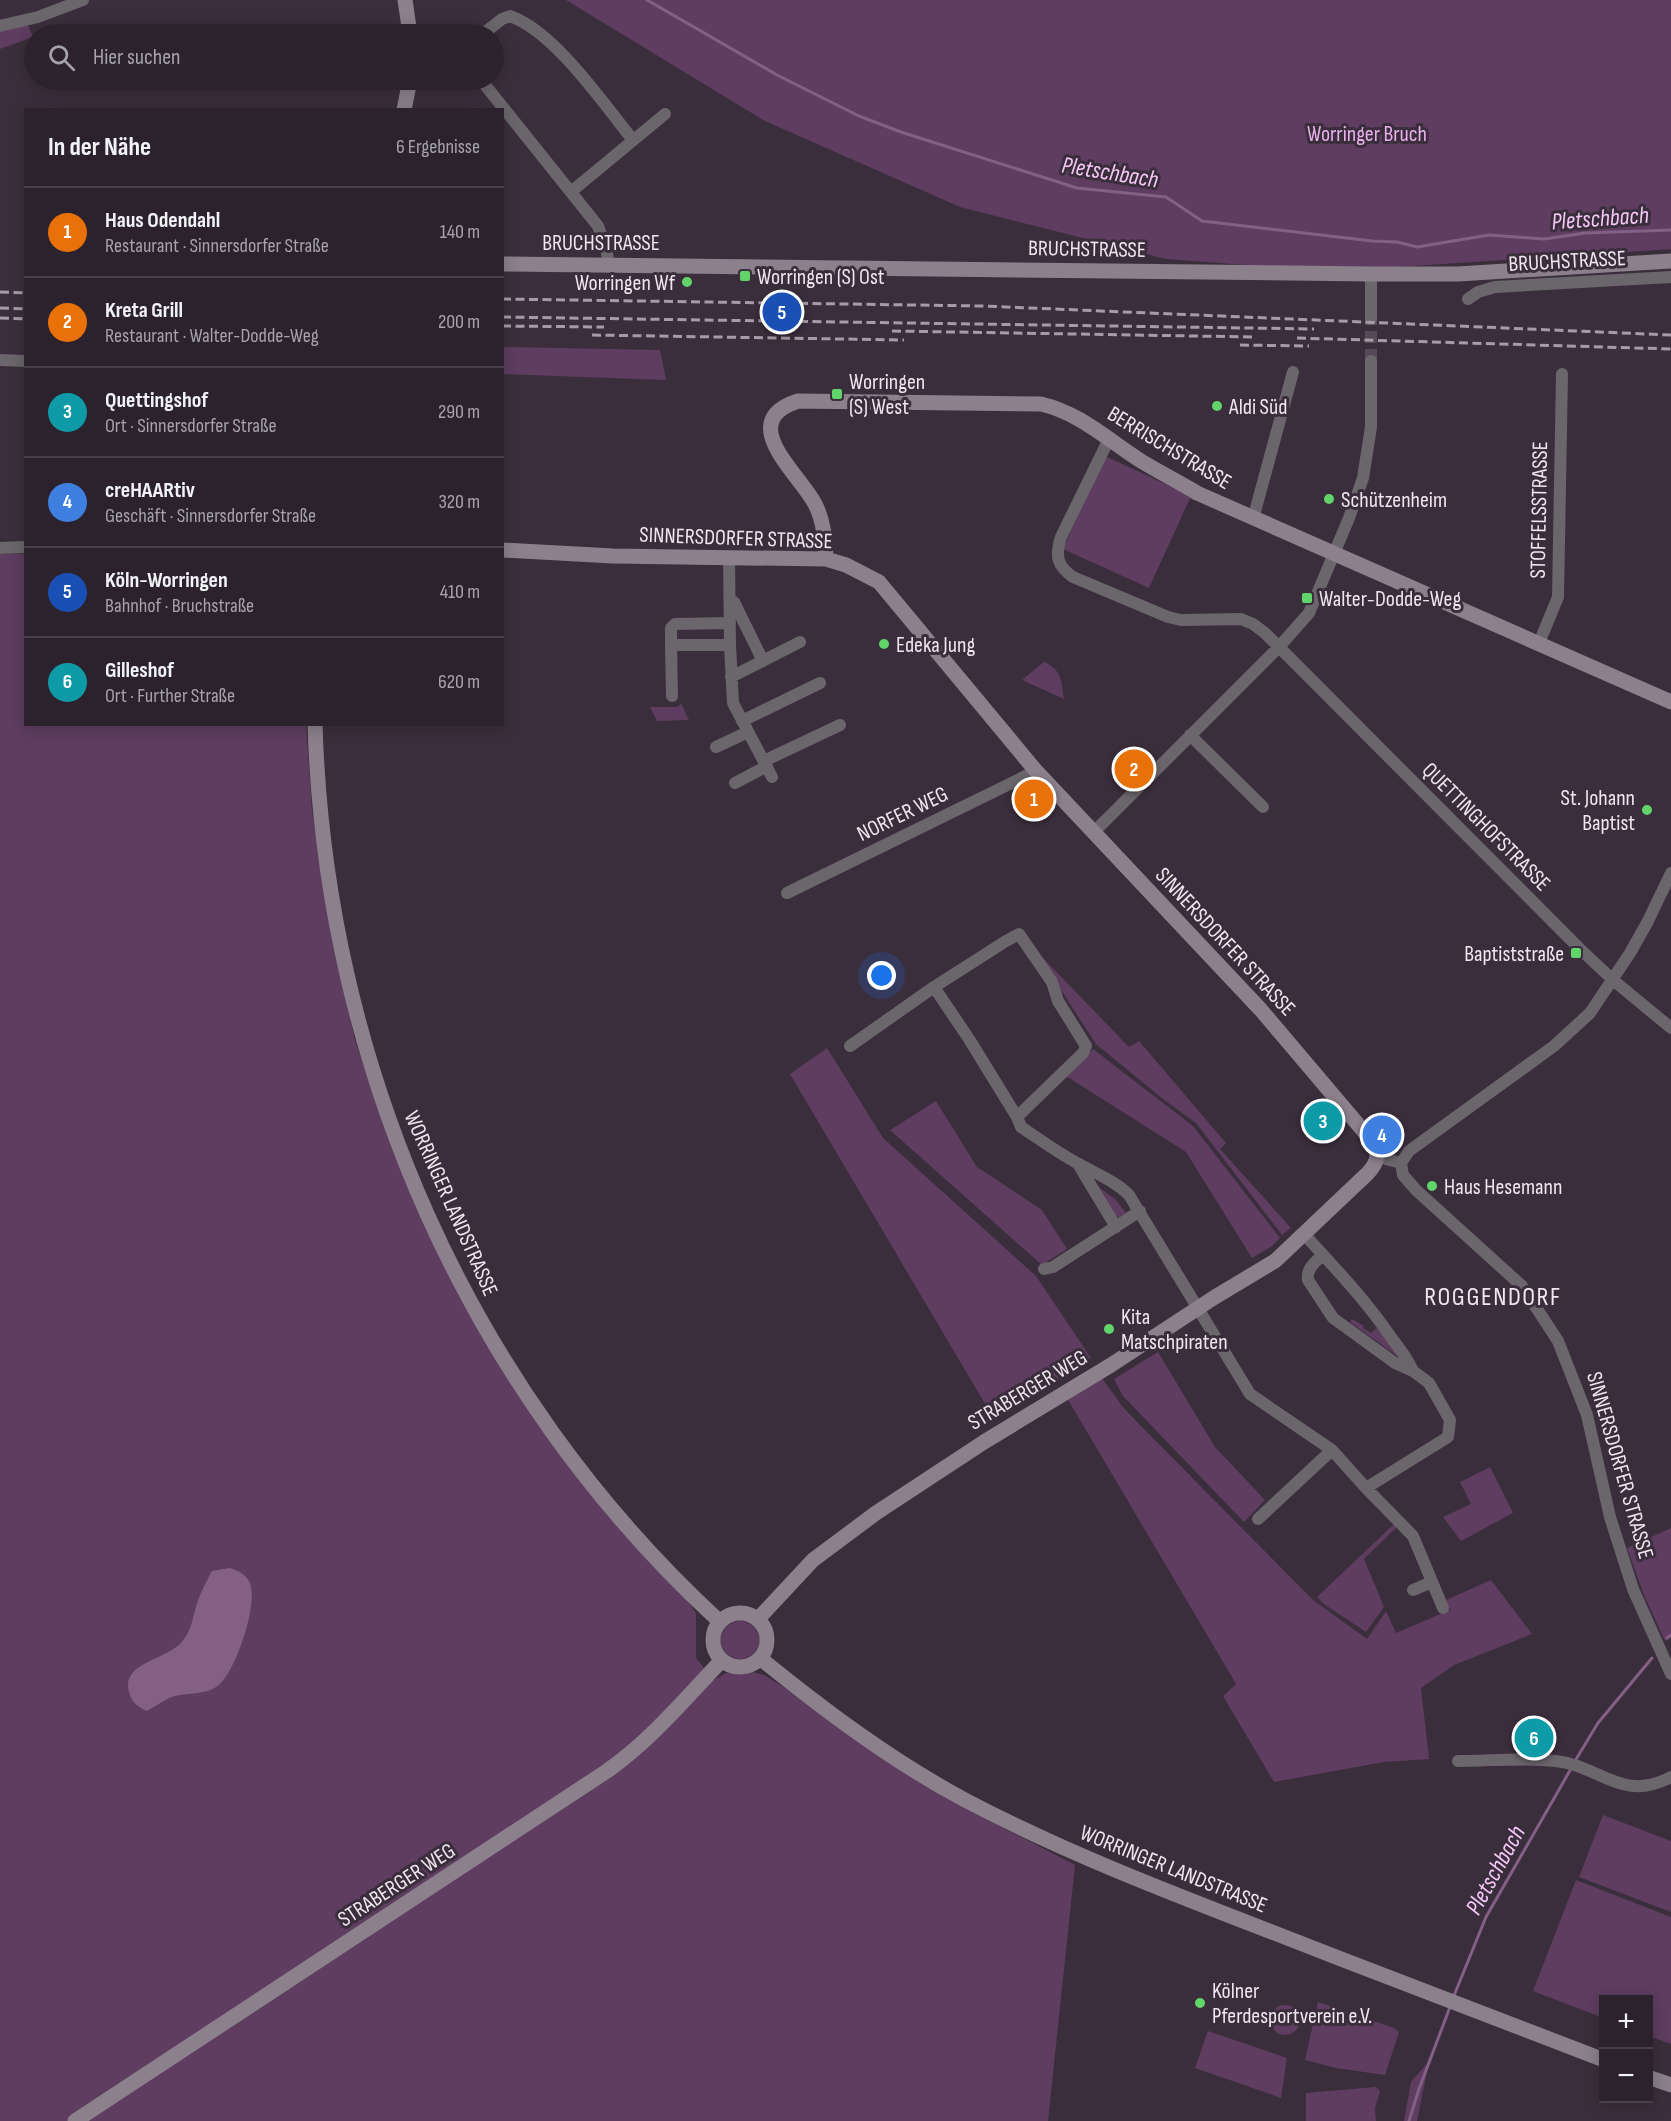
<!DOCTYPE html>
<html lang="de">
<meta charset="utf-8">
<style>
:root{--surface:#2c222d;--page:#382f39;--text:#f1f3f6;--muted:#a6a4aa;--line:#483f49;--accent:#61d46a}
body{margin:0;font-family:"Sofia Sans Condensed",sans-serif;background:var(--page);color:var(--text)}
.controls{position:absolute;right:18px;bottom:18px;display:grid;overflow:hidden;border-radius:0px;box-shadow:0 3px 15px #0003}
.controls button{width:54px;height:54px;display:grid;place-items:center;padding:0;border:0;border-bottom:2px solid var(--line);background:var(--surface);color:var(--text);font:30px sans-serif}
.you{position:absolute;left:882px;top:976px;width:21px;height:21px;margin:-15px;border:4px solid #fff;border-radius:50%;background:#1a73e8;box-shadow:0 0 0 9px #1a73e833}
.badge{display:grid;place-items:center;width:39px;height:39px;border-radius:50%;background:var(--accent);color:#fff;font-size:20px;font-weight:700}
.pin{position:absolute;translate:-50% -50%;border:3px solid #fff;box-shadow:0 2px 6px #0006}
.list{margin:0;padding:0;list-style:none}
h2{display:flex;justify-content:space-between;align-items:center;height:78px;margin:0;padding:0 24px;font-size:26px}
h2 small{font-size:20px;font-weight:400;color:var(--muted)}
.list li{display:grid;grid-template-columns:39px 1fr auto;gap:18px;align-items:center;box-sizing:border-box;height:90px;padding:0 24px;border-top:2px solid var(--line)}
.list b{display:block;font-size:22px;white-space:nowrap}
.list p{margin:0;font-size:20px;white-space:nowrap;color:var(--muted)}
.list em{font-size:20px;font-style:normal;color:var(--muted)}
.icon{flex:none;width:33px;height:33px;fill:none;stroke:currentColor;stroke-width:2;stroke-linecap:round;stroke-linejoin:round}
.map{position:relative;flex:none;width:1671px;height:2121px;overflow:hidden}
.search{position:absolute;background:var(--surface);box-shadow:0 3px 15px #0003;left:24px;top:24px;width:480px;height:66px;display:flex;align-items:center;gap:15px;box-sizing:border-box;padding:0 21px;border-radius:33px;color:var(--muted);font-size:22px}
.panel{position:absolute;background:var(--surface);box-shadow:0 3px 15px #0003;left:24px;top:108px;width:480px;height:618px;border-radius:0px}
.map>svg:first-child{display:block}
.green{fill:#5e3d60}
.water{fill:#845f86}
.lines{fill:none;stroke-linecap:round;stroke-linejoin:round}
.stream{stroke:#845f86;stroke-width:3}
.street-tunnel{stroke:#564a57;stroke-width:12;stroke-dasharray:12 6;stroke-linecap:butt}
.street{stroke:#6b656c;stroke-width:12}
.secondary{stroke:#8b808b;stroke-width:15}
.rail{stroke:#a69ba6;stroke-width:3;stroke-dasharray:9 4.5;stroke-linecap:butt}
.poi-dot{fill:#61d46a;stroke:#3b2e3c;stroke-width:2}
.labels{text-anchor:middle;stroke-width:6;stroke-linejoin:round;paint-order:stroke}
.park-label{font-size:22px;fill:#eab0ed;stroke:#3b2e3c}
.street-label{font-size:22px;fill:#efe6ef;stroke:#3b2e3c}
.poi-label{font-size:22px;fill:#efe6ef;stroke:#3b2e3c;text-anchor:start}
.water-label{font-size:24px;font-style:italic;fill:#f6c8f8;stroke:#3b2e3c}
.quarter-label{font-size:26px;letter-spacing:1.5px;fill:#efe6ef;stroke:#3b2e3c}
</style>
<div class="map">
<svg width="1671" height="2121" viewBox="0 0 1671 2121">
<rect width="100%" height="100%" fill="#3b2e3c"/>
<path class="green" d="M566,0h1105v249l-304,20 -120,-4 -81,-6 -206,-52 -195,-86z
M28,25l5,12 -33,12v-18z
M503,347l157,3 6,30 -163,-6z
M1105,456l86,40 -42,92 -86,-39z
M0,554h25l1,170 280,1 6,86 22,139 21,90 37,109 68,150 50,82 84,117 93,102 9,13v45l18,22 12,-7 26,-1 12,3 21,13 68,50 101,64 121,63 -27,256h-1048z
M1044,662c18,8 17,18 20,37l-42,-19z
M681,703l8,17 -32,1 -7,-14h28z
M1043,958l86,89 10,-6 87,102 -6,6 71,79 -9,7 -86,-112 -33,-24 -67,-55 -55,-85z
M827,1048l56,90 153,138 55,82 -97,61 -204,-345z
M1093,1049l100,77 87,112 -8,8 -20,12 -66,-106 -120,-76z
M936,1101l41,66 65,43 25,39 -25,16 -152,-135z
M1097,1186l19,14 10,13 -7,4 -5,-1z
M1352,1319l12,7 -1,2 8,5 6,-5 23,30 -50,-36z
M1158,1352l57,95 50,53 -21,22 -121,-126 -9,-17z
M1102,1378l20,28 16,17 175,177 54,39 19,-28 10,22 54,-23 -4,-10 45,-20 41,54 -78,31 -33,23 8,71 -45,3 -110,20 -51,-86 13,-12 -169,-286z
M1490,1467l23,46 -52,28 -18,-24 28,-13 -11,-22z
M1394,1524l3,3 -33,32 20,48 -18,25 -42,-28 -7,-7z
M1671,1528v109l-6,4 -21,-46 -17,-47z
M721 1640a19 19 0 1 1 38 0a19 19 0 1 1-38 0Z
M1603,1815l68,26v71l-92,-35z
M1576,1880l95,37v127l-22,-8 -1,-36h-44l-1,18 -70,-27z
M1318,2002l76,26 5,4 -14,43 -49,-7 -31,-8z
M1270 2020a15 15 0 1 1 30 0a15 15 0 1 1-30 0Z
M1208,2031l79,27 -6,40 -86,-30z
M1429,2061l-12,60h-13l7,-39z
M1376,2087l4,4 -5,17 1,13h-70v-28z"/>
<path class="water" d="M230,1568c8,3 14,5 19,13 11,20 -13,88 -29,103 -14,13 -37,7 -53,15 -7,4 -13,8 -20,12 -10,-5 -15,-8 -18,-19 -9,-31 42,-32 55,-53 9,-12 9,-25 14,-39 4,-10 9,-20 14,-29z"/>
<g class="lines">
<path class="stream" d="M647,0l130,75 82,41 42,16 176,56 89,9 36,24 170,20 25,1 20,5 72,-12 55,4 41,-6 86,-3
M1667,1638l4,-3
M1575,1761l23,-38 54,-65
M1453,1998l33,-81 86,-150
M1409,2121l10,-32 31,-82"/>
<path class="street-tunnel" d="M1371,361v-42"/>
<path class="street" d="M0,26l38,-9 45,-17
M483,34l19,-15 8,-3c45,16 93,87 123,124
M481,80l117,146 8,22 3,17
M572,191l93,-77
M1371,274v45
M1468,299l10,-7 17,-5 176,-10
M0,360l26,1
M1109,439l-48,98c-6,19 -4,29 12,40l95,40 13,3 60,-1 12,5 12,9 315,316 33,31 58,48
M1253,519l40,-147
M0,548l26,-1
M729,557l1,88 3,58 39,74
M730,600l4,2 29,59
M1539,643l19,-46 4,-223
M671,645l1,51
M730,645h-59v-17l4,-4 55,-1
M731,677l69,-35
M742,721l78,-38
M1190,735l73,72
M716,747l32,-15
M764,761l76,-36
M735,783l32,-17
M1093,833l186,-186 30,-34 40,-95 14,-40 8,-51v-66
M787,893l249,-122
M850,1046l84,-59
M1017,1117l66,-64 3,-7 -28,-45 -6,-19 -33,-48 -13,7 -72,46 35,52 48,78 4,10c18,12 36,25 56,36 17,10 37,17 52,32l121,199 82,56 -74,69
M1378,1157l23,6 2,12 13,15 106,96 36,55 29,74 23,102 23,72 38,85
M1401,1163l8,-12 145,-105 36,-33 40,-60 17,-30 24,-50
M1078,1164l38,63
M1304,1234c29,32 59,63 84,99 10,15 17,20 25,38
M1323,1255c-8,7 -17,14 -15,25l25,38 62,45 18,8 16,12 21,37 -2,17 -82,51 -34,-38
M1044,1269l9,-2 87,-56
M1366,1488l47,48 30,72
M1413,1590l19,-8
M1458,1761c32,0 66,-4 98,0 45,5 66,42 115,16"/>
<path class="secondary" d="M405,0l5,34
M404,110l6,-30
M502,264l869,10h87l213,-13
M502,550l111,6 213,3 20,6 33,17 157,189 225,239 111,131c8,12 6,21 -4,32l-93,88 -60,36 -104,68 -127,77 -108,71 -63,47 -55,59
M826,559c-1,-19 -2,-38 -11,-55 -15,-30 -81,-82 -17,-103l243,3c39,9 67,36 100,57 18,11 38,21 56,32l474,209
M315,724c10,340 154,667 404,897
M713 1640a27 27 0 1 1 54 0a27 27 0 1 1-54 0Z
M760,1658c64,52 132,103 205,142 97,51 198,90 299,129 113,44 226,87 340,131
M1648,2077l23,8
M75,2121l532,-350c44,-31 78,-72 115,-111"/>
<path class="rail" d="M0,292l26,1
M502,299l481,7 688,29
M0,308l26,1
M502,317l812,12
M0,318l26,1
M502,326l102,1
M892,331l363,6
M592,335l312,5
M1297,338l374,11
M1240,345l69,1"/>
</g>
<g class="poi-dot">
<rect x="739" y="270" width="12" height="12" rx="3"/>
<circle cx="687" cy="282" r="6"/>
<rect x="831" y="388" width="12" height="12" rx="3"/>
<circle cx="1217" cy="406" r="6"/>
<circle cx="1329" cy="499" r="6"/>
<rect x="1301" y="592" width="12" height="12" rx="3"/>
<circle cx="884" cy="644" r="6"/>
<circle cx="1647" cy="810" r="6"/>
<rect x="1570" y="947" width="12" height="12" rx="3"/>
<circle cx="1432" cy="1186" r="6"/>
<circle cx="1109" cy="1329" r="6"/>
<circle cx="1200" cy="2003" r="6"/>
</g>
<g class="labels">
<g class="park-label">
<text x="1367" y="141">Worringer Bruch</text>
</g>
<g class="street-label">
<text x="601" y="250">BRUCHSTRASSE</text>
<text transform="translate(1087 248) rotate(1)" y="8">BRUCHSTRASSE</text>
<text transform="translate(1567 260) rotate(-3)" y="8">BRUCHSTRASSE</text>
<text transform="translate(1170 447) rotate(31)" y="8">BERRISCHSTRASSE</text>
<text transform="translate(1538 510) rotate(-89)" y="8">STOFFELSSTRASSE</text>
<text transform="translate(736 537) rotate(2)" y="8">SINNERSDORFER STRASSE</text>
<text transform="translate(902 813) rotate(-26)" y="8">NORFER WEG</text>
<text transform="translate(1487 826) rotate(45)" y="8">QUETTINGHOFSTRASSE</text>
<text transform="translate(1226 941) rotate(47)" y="8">SINNERSDORFER STRASSE</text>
<text transform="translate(452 1203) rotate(66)" y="8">WORRINGER LANDSTRASSE</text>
<text transform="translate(1027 1389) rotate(-31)" y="8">STRABERGER WEG</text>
<text transform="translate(1621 1465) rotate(74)" y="8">SINNERSDORFER STRASSE</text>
<text transform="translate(1174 1868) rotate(22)" y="8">WORRINGER LANDSTRASSE</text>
<text transform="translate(396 1884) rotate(-33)" y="8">STRABERGER WEG</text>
</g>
<g class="poi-label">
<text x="757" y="284">Worringen (S) Ost</text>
<text x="675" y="290" text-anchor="end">Worringen Wf</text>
<text x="849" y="389">Worringen<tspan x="849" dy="25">(S) West</tspan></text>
<text x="1229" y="414">Aldi Süd</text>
<text x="1341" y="507">Schützenheim</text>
<text x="1319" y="606">Walter-Dodde-Weg</text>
<text x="896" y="652">Edeka Jung</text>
<text x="1635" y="805" text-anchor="end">St. Johann<tspan x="1635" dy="25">Baptist</tspan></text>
<text x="1564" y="961" text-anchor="end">Baptiststraße</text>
<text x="1444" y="1194">Haus Hesemann</text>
<text x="1121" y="1324">Kita<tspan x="1121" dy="25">Matschpiraten</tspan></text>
<text x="1212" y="1998">Kölner<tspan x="1212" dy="25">Pferdesportverein e.V.</tspan></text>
</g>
<g class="water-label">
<text transform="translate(1110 172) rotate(9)" y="8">Pletschbach</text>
<text transform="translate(1600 218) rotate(-4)" y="8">Pletschbach</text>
<text transform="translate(1495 1870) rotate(-61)" y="8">Pletschbach</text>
</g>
<g class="quarter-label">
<text x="1493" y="1305">ROGGENDORF</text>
</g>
</g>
</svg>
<div class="controls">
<button>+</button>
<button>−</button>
</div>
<div class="you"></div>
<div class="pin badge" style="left:1034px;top:799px;background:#e8710a">1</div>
<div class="pin badge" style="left:1134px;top:769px;background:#e8710a">2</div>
<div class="pin badge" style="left:1323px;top:1121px;background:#0f9aa8">3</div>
<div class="pin badge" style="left:1382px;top:1135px;background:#3f7fe0">4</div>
<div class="pin badge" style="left:782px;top:312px;background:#1a4fb4">5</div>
<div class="pin badge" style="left:1534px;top:1738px;background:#0f9aa8">6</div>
<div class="search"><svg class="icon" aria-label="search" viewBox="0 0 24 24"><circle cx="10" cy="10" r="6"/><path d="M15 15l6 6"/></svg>Hier suchen</div>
<section class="panel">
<h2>In der Nähe<small>6 Ergebnisse</small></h2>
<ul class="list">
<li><span class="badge" style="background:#e8710a">1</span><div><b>Haus Odendahl</b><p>Restaurant · Sinnersdorfer Straße</p></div><em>140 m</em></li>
<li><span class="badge" style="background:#e8710a">2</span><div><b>Kreta Grill</b><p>Restaurant · Walter-Dodde-Weg</p></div><em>200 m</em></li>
<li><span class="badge" style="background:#0f9aa8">3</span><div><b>Quettingshof</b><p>Ort · Sinnersdorfer Straße</p></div><em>290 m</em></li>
<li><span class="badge" style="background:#3f7fe0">4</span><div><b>creHAARtiv</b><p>Geschäft · Sinnersdorfer Straße</p></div><em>320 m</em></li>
<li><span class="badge" style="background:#1a4fb4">5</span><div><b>Köln-Worringen</b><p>Bahnhof · Bruchstraße</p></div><em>410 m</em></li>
<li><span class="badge" style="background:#0f9aa8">6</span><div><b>Gilleshof</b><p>Ort · Further Straße</p></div><em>620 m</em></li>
</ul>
</section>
</div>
